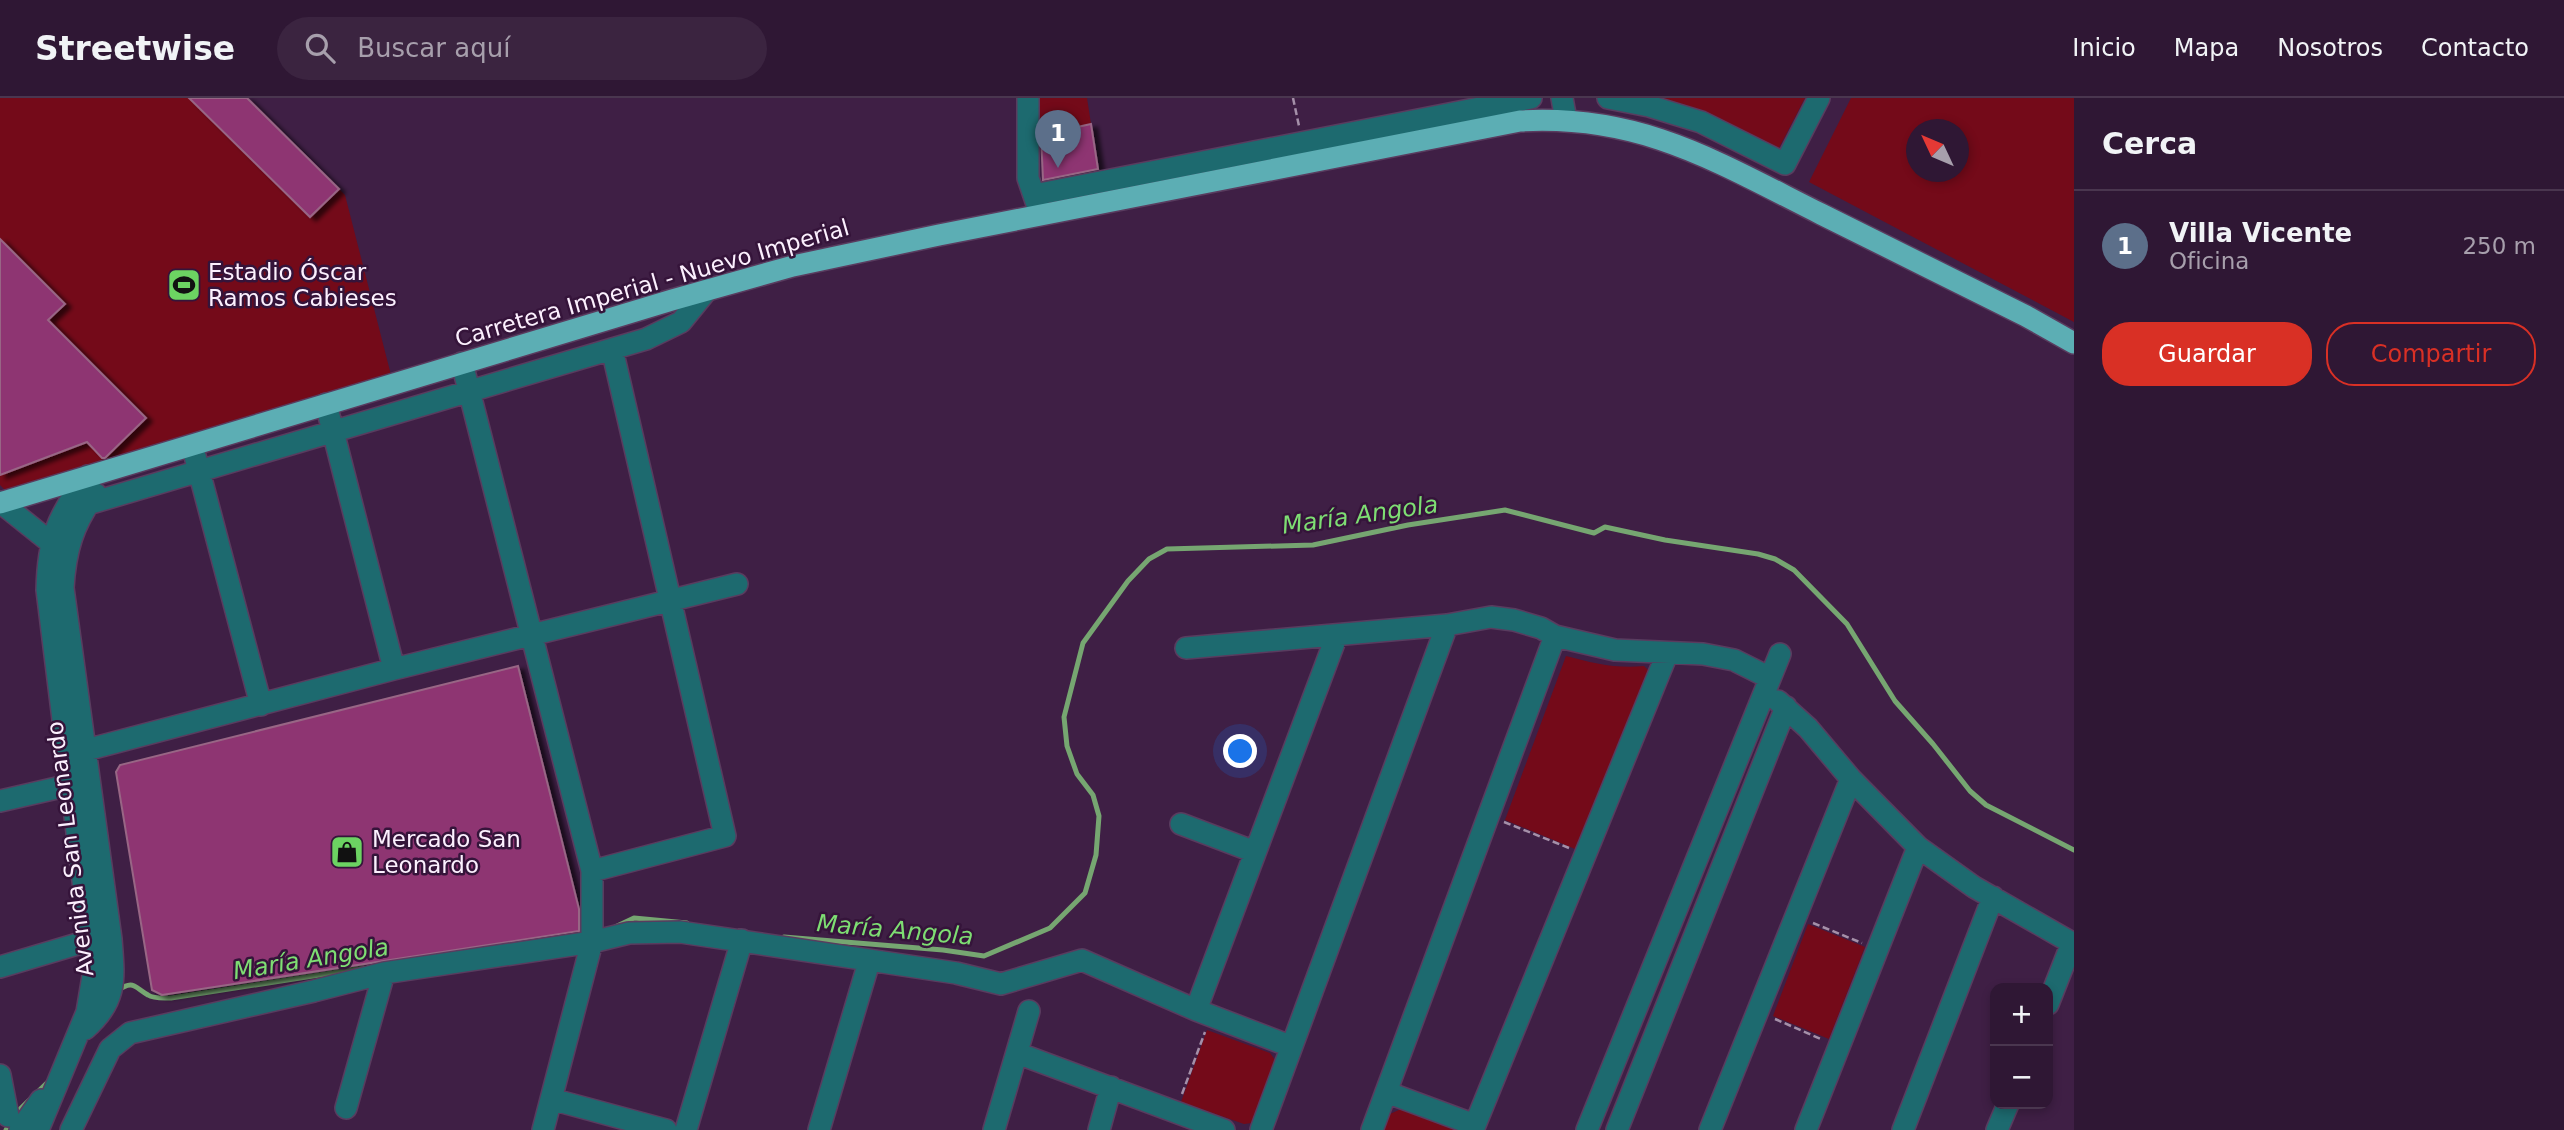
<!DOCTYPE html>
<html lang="es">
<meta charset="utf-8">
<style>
:root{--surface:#2f1734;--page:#3b2440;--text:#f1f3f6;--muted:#a79fac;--line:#4a364f;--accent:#d93025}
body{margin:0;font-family:"DejaVu Sans",sans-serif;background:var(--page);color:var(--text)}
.controls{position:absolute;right:21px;bottom:21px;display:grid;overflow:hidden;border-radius:14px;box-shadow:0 4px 10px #0003}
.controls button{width:63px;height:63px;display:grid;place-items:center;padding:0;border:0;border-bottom:2px solid var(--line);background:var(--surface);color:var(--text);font:35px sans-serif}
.compass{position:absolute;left:1906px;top:21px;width:63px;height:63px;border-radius:50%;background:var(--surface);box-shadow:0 4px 10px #0003;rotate:314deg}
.you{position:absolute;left:1241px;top:654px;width:24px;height:24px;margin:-18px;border:5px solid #fff;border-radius:50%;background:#1a73e8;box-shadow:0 0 0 10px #1a73e833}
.badge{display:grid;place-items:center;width:46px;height:46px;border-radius:50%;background:var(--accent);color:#fff;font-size:23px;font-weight:700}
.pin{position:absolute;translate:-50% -58px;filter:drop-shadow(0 2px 4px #0008)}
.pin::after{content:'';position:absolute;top:37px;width:24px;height:21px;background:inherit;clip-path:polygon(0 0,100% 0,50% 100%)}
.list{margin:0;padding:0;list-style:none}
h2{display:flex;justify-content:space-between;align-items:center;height:91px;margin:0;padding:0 28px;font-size:30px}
h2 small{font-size:23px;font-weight:400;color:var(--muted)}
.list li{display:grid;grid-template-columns:46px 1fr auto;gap:21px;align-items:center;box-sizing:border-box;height:112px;padding:0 28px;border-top:2px solid var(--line)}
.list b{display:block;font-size:26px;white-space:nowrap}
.list p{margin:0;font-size:23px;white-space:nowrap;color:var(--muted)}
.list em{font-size:23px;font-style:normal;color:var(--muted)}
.actions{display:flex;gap:14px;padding:21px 28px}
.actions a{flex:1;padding:16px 0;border:2px solid var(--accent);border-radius:28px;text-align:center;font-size:24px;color:var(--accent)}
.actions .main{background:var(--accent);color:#fff}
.icon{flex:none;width:38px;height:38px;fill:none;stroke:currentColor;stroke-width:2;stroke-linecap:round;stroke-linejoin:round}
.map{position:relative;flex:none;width:2074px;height:1032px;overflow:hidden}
header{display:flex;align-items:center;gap:42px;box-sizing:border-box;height:98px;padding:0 35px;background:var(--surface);border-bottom:2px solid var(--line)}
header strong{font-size:33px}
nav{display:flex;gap:38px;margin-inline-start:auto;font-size:24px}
.search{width:490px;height:63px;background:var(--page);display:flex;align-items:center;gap:18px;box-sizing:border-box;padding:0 24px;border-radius:38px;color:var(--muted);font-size:26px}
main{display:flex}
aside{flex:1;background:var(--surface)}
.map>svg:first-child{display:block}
.green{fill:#740a19;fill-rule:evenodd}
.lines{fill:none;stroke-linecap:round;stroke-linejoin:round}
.stream{stroke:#76a671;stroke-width:5}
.building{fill:#8e3572;stroke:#986685;stroke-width:2;filter:url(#shadow)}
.minor-casing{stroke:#593c5f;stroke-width:24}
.highway-casing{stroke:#593c5f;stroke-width:24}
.path{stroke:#a590a9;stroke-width:2.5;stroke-dasharray:7 3.5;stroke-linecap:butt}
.minor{stroke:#1d6a6f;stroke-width:21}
.highway{stroke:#5caeb4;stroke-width:21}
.labels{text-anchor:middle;stroke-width:5;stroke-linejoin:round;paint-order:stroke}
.poi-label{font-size:23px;fill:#fcf0fe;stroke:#35143a;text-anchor:start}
.street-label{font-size:23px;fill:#fcf0fe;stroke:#35143a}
.water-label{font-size:24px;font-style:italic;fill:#7ede73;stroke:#35143a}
</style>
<header>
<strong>Streetwise</strong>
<div class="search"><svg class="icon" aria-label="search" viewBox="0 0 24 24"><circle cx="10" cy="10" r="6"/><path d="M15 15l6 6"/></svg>Buscar aquí</div>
<nav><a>Inicio</a><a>Mapa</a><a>Nosotros</a><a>Contacto</a></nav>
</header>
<main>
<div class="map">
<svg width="2074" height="1032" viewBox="0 0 2074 1032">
<defs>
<filter id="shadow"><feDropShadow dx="6" dy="3.5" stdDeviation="2" flood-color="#0009"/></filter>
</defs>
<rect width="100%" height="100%" fill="#3f1f45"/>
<path class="green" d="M0,0h247l98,97 46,180 -384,117 -7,-7z
M1038,0h49l4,26 -54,11z
M1660,0h145l-27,52 -59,-29z
M1851,0h223v224l-265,-140zM1916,32h42v42h-42z
M1566,558c26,7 51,13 78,10l4,4 -73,179 -70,-29z
M1808,826l57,23 -36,92 -56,-23z
M1207,932l63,23 5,7 -23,63 -8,1 -63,-22z
M1401,1011l53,21h-70l6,-16z"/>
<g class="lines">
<path class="stream" d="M615,829l19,-9 53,5
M784,839l159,13 41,6 66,-28 35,-35 11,-38 3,-39 -6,-21 -16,-21 -10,-28 -3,-29 19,-74 45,-62 21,-22 18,-10 146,-4 95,-20 97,-15 89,23 11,-6 60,13 93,14 17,5 19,11 53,54 48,77 38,43 37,47 16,14 88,45
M116,893c18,-11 17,-5 32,4 6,4 16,3 23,3l193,-30
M6,1032l10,-17 34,-33"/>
</g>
<path class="building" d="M189,0h58l92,91 -29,28z
M1091,26l7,45 -55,11 -2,-45z
M0,141l65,65 -17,16 98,98 -41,40h-3l-15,-16 -87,33z
M518,568l61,243v22l-417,64 -10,-5 -36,-218 4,-7z"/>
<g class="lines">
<defs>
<path id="minor" d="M1028,0v80l10,29
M1562,0l4,22
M1608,0l41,8 52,16 84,42 34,-66
M1034,97l497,-97
M462,265l130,508v71l-49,188
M326,306l68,265
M195,358l66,249
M0,404l50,40
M88,406l558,-165 35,-17 26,-32
M1186,550l261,-23 44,-8 23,3 27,8 14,8 60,14 88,4 31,6 36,18
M1778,603l30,27 43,51 67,68 56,40 100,57
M67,657l327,-86 343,-85
M0,703l83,-19
M1181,726l74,28
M592,773l133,-35 -113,-487
M0,869l91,-27 11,-1
M2048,906l24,-61
M1196,912l141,-375
M85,931c33,-29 29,-51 26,-90l-48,-351c2,-36 10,-66 33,-94
M1017,955l207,77
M0,977l8,41
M1386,994l89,33
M551,1001l115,31
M346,1010l38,-135
M20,1032l21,-30
M38,1032l49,-118 7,-42 -47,-380c1,-50 10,-74 41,-114
M71,1032l39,-81 20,-16 184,-42 70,-18 208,-31 37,-9 51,-1 276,41 45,11 81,-24 114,50 94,36
M686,1032l56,-190
M819,1032l50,-168
M994,1032l35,-119
M1099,1032l12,-43
M1261,1032l186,-505
M1372,1032l183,-494
M1473,1032l194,-476
M1587,1032l193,-476
M1617,1032l169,-423
M1710,1032l141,-351
M1806,1032l112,-283
M1903,1032l90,-233
M1997,1032l11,-26"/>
<path id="highway" d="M0,405l672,-203 121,-34 146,-31 581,-114c121,-7 197,41 301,93 68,34 137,68 205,102l48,27"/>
</defs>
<use href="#minor" class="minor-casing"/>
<use href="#highway" class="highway-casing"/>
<path class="path" d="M1293,0l6,28
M1504,724l65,26
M1813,825l49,20
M1775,921l48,21
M1182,996l23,-62"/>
<use href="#minor" class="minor"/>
<use href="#highway" class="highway"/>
</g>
<defs>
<symbol id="stadium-square" viewBox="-11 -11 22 22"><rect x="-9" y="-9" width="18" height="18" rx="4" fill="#6cd362" stroke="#35143a"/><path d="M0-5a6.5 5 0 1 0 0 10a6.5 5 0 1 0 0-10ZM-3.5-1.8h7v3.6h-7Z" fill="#111"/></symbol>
<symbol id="shop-square" viewBox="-11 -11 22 22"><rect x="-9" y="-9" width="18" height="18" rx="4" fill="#6cd362" stroke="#35143a"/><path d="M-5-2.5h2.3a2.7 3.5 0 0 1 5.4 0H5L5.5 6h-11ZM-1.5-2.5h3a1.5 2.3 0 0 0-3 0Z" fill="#111"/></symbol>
</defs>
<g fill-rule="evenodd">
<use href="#stadium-square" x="165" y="168" width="38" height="38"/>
<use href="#shop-square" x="328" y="735" width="38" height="38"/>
</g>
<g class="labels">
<g class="poi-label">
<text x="208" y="182">Estadio Óscar<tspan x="208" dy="26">Ramos Cabieses</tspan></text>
<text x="372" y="749">Mercado San<tspan x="372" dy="26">Leonardo</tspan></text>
</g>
<g class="street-label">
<text transform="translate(652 185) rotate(-16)" y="8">Carretera Imperial - Nuevo Imperial</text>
<text transform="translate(70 751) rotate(-97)" y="8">Avenida San Leonardo</text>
</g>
<g class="water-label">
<text transform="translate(1360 417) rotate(-8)" y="8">María Angola</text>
<text transform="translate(895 832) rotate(5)" y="8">María Angola</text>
<text transform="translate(311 861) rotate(-9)" y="8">María Angola</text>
</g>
</g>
</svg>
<div class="controls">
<button>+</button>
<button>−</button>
</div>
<svg class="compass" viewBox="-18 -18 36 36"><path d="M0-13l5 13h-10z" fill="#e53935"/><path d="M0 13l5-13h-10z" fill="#a79fac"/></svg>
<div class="you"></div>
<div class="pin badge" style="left:1058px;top:70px;background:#5c6f8a">1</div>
</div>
<aside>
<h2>Cerca<small></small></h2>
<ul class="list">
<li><span class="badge" style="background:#5c6f8a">1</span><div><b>Villa Vicente</b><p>Oficina</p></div><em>250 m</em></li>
</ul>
<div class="actions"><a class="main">Guardar</a><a>Compartir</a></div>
</aside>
</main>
